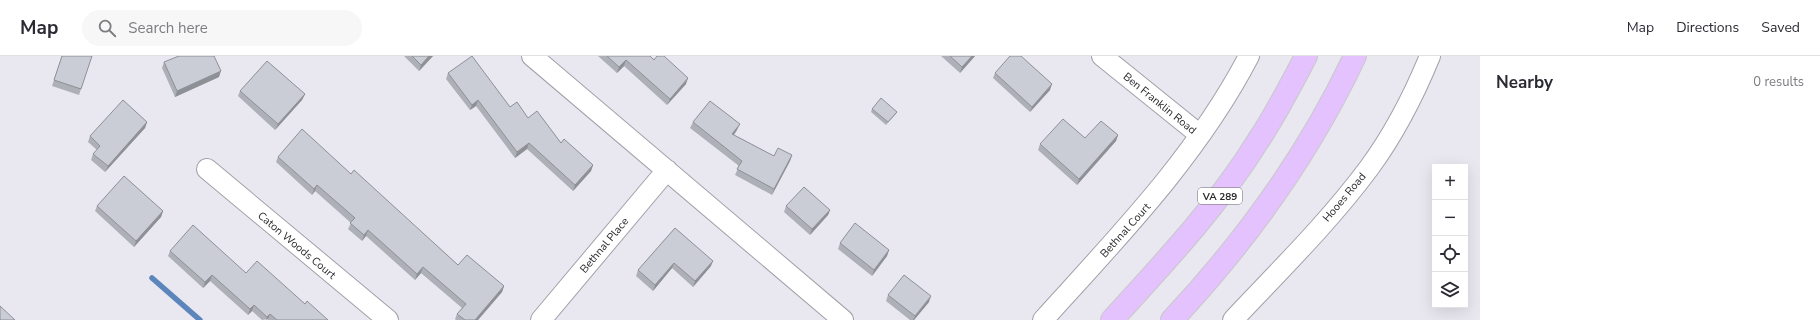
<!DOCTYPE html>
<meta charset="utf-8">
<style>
:root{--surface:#fff;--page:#f7f7f7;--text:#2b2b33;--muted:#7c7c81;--line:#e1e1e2}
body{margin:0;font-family:"Nunito Sans",sans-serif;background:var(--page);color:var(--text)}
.controls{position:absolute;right:12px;bottom:12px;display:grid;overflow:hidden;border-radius:0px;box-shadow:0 4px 16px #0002}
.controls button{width:36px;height:36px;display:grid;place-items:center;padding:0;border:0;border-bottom:1px solid var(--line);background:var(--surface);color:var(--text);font:20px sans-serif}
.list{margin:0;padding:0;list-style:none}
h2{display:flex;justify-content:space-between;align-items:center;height:52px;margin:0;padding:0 16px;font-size:17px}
h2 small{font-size:13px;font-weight:400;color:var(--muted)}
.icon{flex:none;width:22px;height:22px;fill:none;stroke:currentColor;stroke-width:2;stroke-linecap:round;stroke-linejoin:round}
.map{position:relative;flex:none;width:1480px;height:264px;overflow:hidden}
header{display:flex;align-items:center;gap:24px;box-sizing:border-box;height:56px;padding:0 20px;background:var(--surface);border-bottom:1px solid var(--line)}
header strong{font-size:19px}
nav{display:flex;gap:22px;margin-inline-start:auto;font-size:14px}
.search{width:280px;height:36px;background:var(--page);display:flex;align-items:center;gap:10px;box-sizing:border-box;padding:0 14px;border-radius:22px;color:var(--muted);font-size:15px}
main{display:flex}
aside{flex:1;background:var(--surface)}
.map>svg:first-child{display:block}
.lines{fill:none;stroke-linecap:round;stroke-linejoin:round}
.stream{stroke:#5c85bc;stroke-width:5.5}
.street-casing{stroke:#a2a1a9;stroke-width:22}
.primary-casing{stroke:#c8c8c8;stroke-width:24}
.street{stroke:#fff;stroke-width:20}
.primary{stroke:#e3c2fd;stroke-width:22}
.wall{fill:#aeb0b7}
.shaded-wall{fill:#8d9095}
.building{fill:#cacdd5;stroke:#8d9095}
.labels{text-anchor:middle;stroke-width:3.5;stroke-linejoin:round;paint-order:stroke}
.shield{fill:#fff;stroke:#6b6a6c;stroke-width:1}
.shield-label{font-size:10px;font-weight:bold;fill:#2b2a2d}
.street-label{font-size:11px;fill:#2b2a2d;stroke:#fff}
</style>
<header>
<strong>Map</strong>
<div class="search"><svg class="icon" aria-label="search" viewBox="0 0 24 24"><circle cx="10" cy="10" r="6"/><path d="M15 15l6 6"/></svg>Search here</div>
<nav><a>Map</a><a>Directions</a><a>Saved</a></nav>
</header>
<main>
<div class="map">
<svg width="1480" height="264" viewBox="0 0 1480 264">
<rect width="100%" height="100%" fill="#e9e8f1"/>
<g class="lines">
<path class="stream" d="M152,222l48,42"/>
<defs>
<path id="street" d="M532,0l311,264
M1102,0l98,79
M207,113l181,151
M541,264l126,-150
M1043,264c75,-83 154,-164 206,-264
M1233,264c46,-49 96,-98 136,-152 25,-34 45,-73 61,-112"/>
<path id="primary" d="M1112,264c52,-57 105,-113 146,-179 18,-27 33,-56 48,-85
M1172,264c74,-79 137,-166 183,-264"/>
</defs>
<use href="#street" class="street-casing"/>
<use href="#primary" class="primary-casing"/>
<use href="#street" class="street"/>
<use href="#primary" class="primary"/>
</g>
<path class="wall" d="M62,0l19,33 -2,6 -27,-9z
M404,0h29l-14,15z
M598,0h52l36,28 -19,21 -43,-39 -7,7z
M941,0h34l-15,17z
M164,6l55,15 -44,20 -13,-29z
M448,17l80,45 33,25 32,22 -2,6 -18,20 -46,-42 -12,9 -39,-52 -6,4 -24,-31z
M995,17l55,17 -20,22 -37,-34z
M240,35l65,3 -3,6 -27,30 -37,-34z
M872,53l25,3 -2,3 -9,10 -15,-13z
M147,66l-2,6 -40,44 -14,-12 2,-6 4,-4 -9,-8 2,-6z
M693,66l44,8 -3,5 40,21 18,-1 -2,6 -18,34 -37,-20 4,-9 -49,-38z
M1118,79l-2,6 -39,44 -39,-35 2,-6 45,-6z
M278,101l73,17 107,91 46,21 -2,6 -24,28h-22l-1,-1 2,-5 5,-6 -41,-35 -6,7 -49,-44 -4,5 -14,-12 3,-6 -36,-32 -3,4 -36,-33z
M97,150l66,5 -2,6 -27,30 -39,-36z
M786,150l44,4 -2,5 -18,20 -26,-23z
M675,172l36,38 -18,21 -21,-19 -19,23 -17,-15 2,-6z
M840,187l49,7 -2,6 -15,20 -34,-27z
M170,195l76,22 59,31 23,16h-60v-1l-6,1 -10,-9 -4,4 -38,-34 -7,7 -35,-32z
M888,239l41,7 -15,18h-4l-24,-19z"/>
<path class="shaded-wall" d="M429,0h4l-14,15 2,-6z
M972,0h3l-15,17 2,-6z
M626,4l-2,6 -7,7 2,-6z
M221,15l-2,6 -44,20 2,-6z
M688,22l-2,6 -19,21 3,-6z
M1052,28l-2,6 -20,22 2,-5z
M305,38l-3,6 -27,30 3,-6z
M478,44l-2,6 -6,4 2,-5z
M147,66l-2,6 -40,44 3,-6z
M740,68l-3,6 -7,10 2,-6z
M1118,79l-2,6 -39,44 2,-6z
M529,87l-2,6 -12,9 2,-6z
M792,99l-2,6 -18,34 2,-6z
M593,109l-2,6 -18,20 2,-6z
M317,129l-2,6 -3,4 2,-6z
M830,154l-2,5 -18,20 2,-6z
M163,155l-2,6 -27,30 2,-6z
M368,174l-2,6 -4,5 2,-6z
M889,194l-2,6 -15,20 2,-6z
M713,205l-2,5 -18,21 2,-6z
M674,207l-2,5 -19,23 2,-6z
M423,211l-2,6 -6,7 2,-6z
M212,219l-2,6 -7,7 2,-6z
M504,230l-2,6 -24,28h-3z
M931,240l-2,6 -15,18h-1l2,-4z
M254,249l-2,6 -4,4 2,-6z
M270,258l-2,5 -2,1 1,-3z"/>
<path class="building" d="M62,0h30l-11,33 -27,-9z
M179,0h35l7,15 -44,20 -13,-29z
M412,0h17l-8,9z
M472,0l38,51 7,-5 11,16 9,-7 24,32 3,-4 29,26 -18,20 -46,-42 -12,9 -39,-52 -6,5 -24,-32z
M607,0h43l4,4 3,-4h7l24,22 -18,21 -44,-39 -7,7z
M950,0h22l-10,11z
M1010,0h11l31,28 -20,23 -37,-34z
M267,5l38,33 -27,30 -38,-33z
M881,42l16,14 -9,10 -16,-13z
M123,44l24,22 -39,44 -15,-12 7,-8 -10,-10z
M710,45l30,23 -8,10 42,22 4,-8 14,7 -18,34 -37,-20 5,-8 -49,-39z
M1063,63l22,19 16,-17 17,14 -39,44 -39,-35z
M302,73l49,45 3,-4 104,95 9,-10 37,31 -29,34h-10l-8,-6 9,-10 -43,-37 -6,7 -49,-44 -4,5 -14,-12 5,-5 -38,-33 -3,4 -36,-32z
M124,120l39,35 -27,30 -39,-35z
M804,131l26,23 -18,19 -26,-23z
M855,167l34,27 -15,20 -34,-27z
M193,169l53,48 11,-12 48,43 2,-3 21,19h-51l-7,-6 -3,3 -13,-12 -4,4 -38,-34 -7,7 -35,-31z
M675,172l38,33 -18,20 -21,-18 -19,22 -17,-15z
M904,219l27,21 -16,20 -27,-21z
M0,250l15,14h-15z"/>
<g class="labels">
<rect class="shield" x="1198" y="132" width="44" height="16" rx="3"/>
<g class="shield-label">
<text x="1220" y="144">VA 289</text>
</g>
<g class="street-label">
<text transform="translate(1160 47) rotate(39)" y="4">Ben Franklin Road</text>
<text transform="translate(1344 141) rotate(-50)" y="4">Hooes Road</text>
<text transform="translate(1125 174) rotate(-48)" y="4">Bethnal Court</text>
<text transform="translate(297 189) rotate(40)" y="4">Caton Woods Court</text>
<text transform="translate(604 189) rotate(-50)" y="4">Bethnal Place</text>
</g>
</g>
</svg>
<div class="controls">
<button>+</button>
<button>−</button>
<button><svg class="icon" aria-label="locate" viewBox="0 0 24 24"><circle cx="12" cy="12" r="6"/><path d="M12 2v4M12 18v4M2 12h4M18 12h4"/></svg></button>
<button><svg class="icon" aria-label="layers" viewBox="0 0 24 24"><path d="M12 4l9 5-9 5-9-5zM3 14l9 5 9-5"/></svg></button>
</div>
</div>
<aside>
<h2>Nearby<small>0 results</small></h2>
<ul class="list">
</ul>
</aside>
</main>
